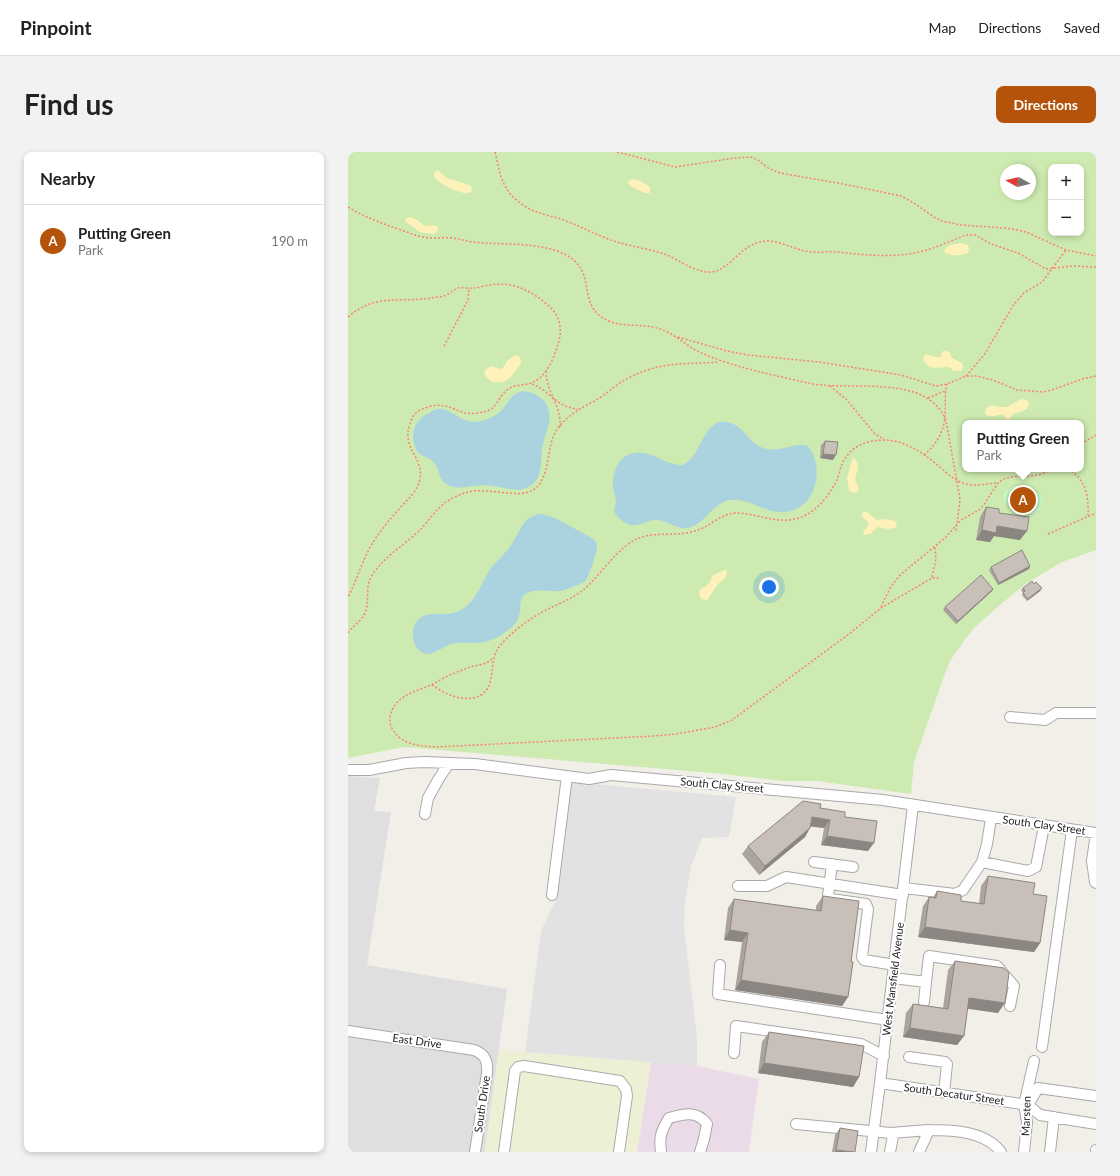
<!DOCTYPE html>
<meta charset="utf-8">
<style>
:root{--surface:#fff;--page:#f2f2f2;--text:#222;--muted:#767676;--line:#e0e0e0;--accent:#b45309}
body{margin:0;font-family:Lato,sans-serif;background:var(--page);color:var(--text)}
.controls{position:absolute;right:12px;top:12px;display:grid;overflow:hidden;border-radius:8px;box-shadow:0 2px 6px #0003}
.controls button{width:36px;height:36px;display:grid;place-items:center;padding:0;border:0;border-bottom:1px solid var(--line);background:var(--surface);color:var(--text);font:20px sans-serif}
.compass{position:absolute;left:652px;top:12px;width:36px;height:36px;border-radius:50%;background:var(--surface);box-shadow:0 2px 6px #0003;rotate:278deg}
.you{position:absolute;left:421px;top:435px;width:14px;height:14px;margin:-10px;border:3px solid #fff;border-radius:50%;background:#1a73e8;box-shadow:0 0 0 6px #1a73e833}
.badge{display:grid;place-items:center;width:26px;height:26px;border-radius:50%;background:var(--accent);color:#fff;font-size:13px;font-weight:700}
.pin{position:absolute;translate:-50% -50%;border:2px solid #fff;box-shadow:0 1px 4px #0006}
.popup{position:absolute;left:614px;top:268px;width:122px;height:52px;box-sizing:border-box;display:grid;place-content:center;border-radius:8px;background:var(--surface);filter:drop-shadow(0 1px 3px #0005);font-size:13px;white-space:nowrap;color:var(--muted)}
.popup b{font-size:15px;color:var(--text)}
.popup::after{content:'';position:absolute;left:50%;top:100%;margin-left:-8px;border:8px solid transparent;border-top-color:var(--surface)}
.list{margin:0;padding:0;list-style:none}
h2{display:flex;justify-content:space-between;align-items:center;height:52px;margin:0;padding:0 16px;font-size:17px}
h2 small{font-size:13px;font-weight:400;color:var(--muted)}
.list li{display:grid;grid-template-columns:26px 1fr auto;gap:12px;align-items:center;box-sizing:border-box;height:72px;padding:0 16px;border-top:1px solid var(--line)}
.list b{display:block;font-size:15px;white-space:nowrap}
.list p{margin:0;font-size:13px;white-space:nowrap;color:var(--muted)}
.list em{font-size:13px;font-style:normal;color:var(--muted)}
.map{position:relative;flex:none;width:748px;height:1000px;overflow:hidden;border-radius:8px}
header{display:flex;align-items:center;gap:24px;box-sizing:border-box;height:56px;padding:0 20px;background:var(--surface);border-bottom:1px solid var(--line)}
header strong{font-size:19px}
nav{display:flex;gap:22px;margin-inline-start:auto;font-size:14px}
.intro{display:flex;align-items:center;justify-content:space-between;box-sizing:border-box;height:96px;padding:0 24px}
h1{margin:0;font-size:28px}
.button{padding:10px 18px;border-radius:8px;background:var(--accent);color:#fff;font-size:14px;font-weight:700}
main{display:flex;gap:24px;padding:0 24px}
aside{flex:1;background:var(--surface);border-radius:8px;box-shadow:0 2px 6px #0003}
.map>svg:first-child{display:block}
.residential{fill:#e0dfdf}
.industrial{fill:#ebdbe8}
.farmland{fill:#eef0d5}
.grass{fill:#cdebb0;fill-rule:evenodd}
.sand{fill:#fff1ba}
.park{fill:#c8facc}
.parking{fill:#e2e2e2}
.water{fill:#aad3df}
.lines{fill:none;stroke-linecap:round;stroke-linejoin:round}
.minor-casing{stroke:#a9a9a9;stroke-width:12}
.path{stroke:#fa8072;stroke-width:1.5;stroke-dasharray:2 2;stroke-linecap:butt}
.minor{stroke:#fff;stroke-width:10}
.wall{fill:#aba49e}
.shaded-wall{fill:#8b8681}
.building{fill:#c7bfb8;stroke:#8b8681}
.labels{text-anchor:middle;stroke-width:4;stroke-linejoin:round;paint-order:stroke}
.street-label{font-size:11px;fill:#222;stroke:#fff}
</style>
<header>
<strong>Pinpoint</strong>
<nav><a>Map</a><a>Directions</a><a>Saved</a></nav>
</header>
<div class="intro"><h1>Find us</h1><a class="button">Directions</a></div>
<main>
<aside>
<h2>Nearby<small></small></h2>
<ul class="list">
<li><span class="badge">A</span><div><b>Putting Green</b><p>Park</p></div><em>190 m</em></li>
</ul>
</aside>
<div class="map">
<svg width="748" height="1000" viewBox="0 0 748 1000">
<rect width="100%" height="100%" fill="#f2efe9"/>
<path class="residential" d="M0,624l32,2 -6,33 17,1 -24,153 140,24 -22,163h-137z"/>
<path class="industrial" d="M303,910l46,4 62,13 -10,73h-112z"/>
<path class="farmland" d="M151,897l152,13 -14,90h-152z"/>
<path class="grass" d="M0,0h748v398l-34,12 -35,21 -26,21 -27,24 -10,13 -14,20 -7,18 -29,83 -3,32 -94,-13h-34l-70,-8 -309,-26 -56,11zM703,15h30v66h-30zM658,18h24v24h-24zM617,271h116v46h-116z"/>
<path class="sand" d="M90,18l9,8 22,7 2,1 1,5 -3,2c-10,1 -29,-9 -35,-16v-5z
M284,27l6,1 12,7v6h-6l-15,-8 -1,-3z
M62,65l7,3 8,6 9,-1 4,2v4l-5,3 -13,-2 -15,-11 1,-2z
M613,91l7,2 1,3 -1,5c-6,3 -17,3 -23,0l-1,-3 6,-5z
M597,198l5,3 2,5 10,5 1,5 -2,3h-7l-5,-4c-10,-1 -19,6 -26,-8l2,-5 11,3h4l3,-6z
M168,203l4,2 1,5c-1,4 -3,5 -5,8 -2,2 -3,5 -5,7 -15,15 -37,-5 -21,-10 3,-1 8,2 12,2l6,-9z
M675,247l5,2 1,2 -2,6 -14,5 -3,5 -3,1 -5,-6c-6,2 -12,4 -17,0l1,-6c7,-5 12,0 19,-1 7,-1 11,-7 18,-8z
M505,306c9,5 3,14 2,22l4,9 -2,3 -4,1 -4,-2 -2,-14z
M515,360h4l10,8 7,-1 11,2 2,5 -2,2 -7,1 -10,-2 -8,7 -5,1h-2l1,-4 5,-7 -7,-8z
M378,418l1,2 -1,5 -8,7 -11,16 -6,-1c-6,-12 4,-10 8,-16 2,-2 2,-4 3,-7l8,-4z"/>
<path class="park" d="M669,334c6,1 15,3 21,7 9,8 2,23 -10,21 -7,-2 -15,-5 -20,-9 -10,-8 -1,-18 9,-19z"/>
<path class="parking" d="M224,630l164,15 -7,40 -27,1 -11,28 -6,35 -1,27 13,109v29l-172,-14 16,-121 14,-29 14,-114z"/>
<path class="water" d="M175,239c8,1 13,3 19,8 16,16 2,32 0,51 -2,12 1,25 -9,34 -4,3 -9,5 -14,6 -11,0 -24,-5 -36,-5 -11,0 -24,6 -35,0 -10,-5 -8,-15 -14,-22 -4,-7 -13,-5 -17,-12 -8,-16 -4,-30 12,-38 4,-3 9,-5 14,-4 4,1 7,3 11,5 10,7 19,10 31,6 6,-2 12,-5 16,-9 7,-7 10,-18 22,-20z
M371,270c22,-3 26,17 42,25 17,8 32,-6 47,-1 19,24 6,69 -29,66 -17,-1 -35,-17 -53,-11 -17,6 -25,30 -45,27 -8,-2 -15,-7 -23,-8 -9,-1 -20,7 -27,5 -5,-1 -14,-7 -16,-12 -2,-4 1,-7 1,-11 0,-5 -3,-10 -3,-15 -1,-13 4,-28 17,-33 20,-7 33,11 52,11 19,-8 18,-35 37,-43z
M195,362l12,4 37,20c2,2 5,4 5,7 1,5 -8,33 -12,36 -2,2 -17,8 -20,9 -13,4 -29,-4 -41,5 -7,6 1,20 -12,32 -11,9 -22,16 -36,16 -8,0 -16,-1 -24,1 -8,2 -17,10 -25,10 -7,-1 -11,-6 -13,-12 -4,-14 2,-27 18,-28 7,-1 14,1 21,-1 8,-2 15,-7 20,-14 6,-8 11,-19 16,-28 6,-9 14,-15 20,-23 11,-14 13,-34 34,-34z"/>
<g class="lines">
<defs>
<path id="minor" d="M662,565l35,3 11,-7h40
M0,618h21l37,-7 18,-1 51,2 114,15 22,-4 272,25 213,33
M77,662l3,-16 10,-18 11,-17
M748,681l-4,28 3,21 1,1
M466,710l39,5
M634,710l46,9 8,-4 8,-41
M484,712l-4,32 3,3 35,5 2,5 -6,48 2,3 31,5
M390,734h29l19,-9 117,18
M556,736l51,6 8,-4 19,-28 5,-18 4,-26
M204,743l15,-119
M372,813l-2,29 170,26
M545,826l33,4 3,-26 68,10 17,20 -4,20
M576,850l2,-20
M0,879l126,19c11,4 14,11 13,23l-12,79
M694,895l30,-217
M386,901l2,-27 125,18 23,12
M561,905l36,5 2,2 -3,29
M532,931l148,22 12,10 56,9
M680,953l10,-17 58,8
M448,972l95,9 2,3 -3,16
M581,978c24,0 56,1 72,22
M543,981l38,-3 -10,22
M156,1000l11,-81 3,-4 6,-1 96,15 6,8 1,7 -8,56
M313,1000c-2,-15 0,-21 8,-34 14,-4 28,-8 38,6l-3,15 -4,13
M523,1000l9,-69 33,-278
M676,1000l3,-30 -3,-17 10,-44
M702,1000l4,-35
M748,1000v-2"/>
</defs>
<use href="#minor" class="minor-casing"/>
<path class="path" d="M147,0c5,21 6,36 24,50 13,11 29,13 45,18 18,7 34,16 53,22 16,5 34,7 50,13 14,6 29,18 44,17 21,-2 30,-31 57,-31 16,1 29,10 44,11 8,1 17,-1 25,0 30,3 59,7 90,-2 13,-4 26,-10 39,-15h9l16,9 27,9 28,16 27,-3 23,1
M269,0l58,15 60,-9 16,-1 7,3 10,8 12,5 63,11 58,12 13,7 20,14 8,4 19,4 44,3 12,2 9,2 40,18 30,6
M0,55c18,11 36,17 56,24 6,2 12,5 19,6 10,2 20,0 30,1 7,1 13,3 20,4 28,3 57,0 84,9 42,15 20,45 42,64 17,15 42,7 61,14 16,5 28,19 44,25 32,14 70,21 104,29 40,9 120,-11 138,38l13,72 1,7 -4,31
M0,165c28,-24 50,-14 83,-19 4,-1 9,-1 13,-2 5,-2 9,-6 14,-8 5,-1 11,1 16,0 5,0 11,-3 16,-3 23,-4 42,6 59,21 11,10 14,24 9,38 -4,14 -12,34 -27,39 -8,3 -17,1 -24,7 -13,12 -8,20 -29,23 -21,4 -27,-13 -50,-6 -5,2 -9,3 -12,6 -3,3 -5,7 -6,11 -9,25 14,33 10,55 -2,12 -12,20 -20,29 -10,11 -20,23 -28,36 -10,17 -15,36 -24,53
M326,184l53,15 21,4 71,7 82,13 35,11 11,-2 19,-8h10l17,4 24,10 26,2 9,-2 30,-11 14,-3
M96,194l24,-46 1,-12
M198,219c0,21 16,35 14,56
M618,224l18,-21 30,-51 10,-11 18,-11 24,-32
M184,232c19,7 23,23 46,25
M482,234l16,13 29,35 9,5
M580,246l17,-7
M733,292l15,-9
M576,303c12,-10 20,-23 21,-39 1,-11 -1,-21 2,-32
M720,317c18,10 21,28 20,47
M700,382l48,-21
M584,425l4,-18 -1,-12
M533,455l9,-19 10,-13 46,-38 15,-17 18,-10 4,-4 15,-23c9,-8 19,-6 30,-7 9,0 17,-3 25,-7
M0,481c5,-8 14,-12 17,-20 5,-12 0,-25 6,-36 11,-19 32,-31 48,-46 9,-9 16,-21 27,-29 6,-4 14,-8 22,-10 20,-5 50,7 65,-2 16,-10 14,-37 20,-53 9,-20 27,-28 45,-38 10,-6 17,-14 27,-19 17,-10 36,-15 55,-16 13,-1 26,-1 39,-2
M144,507c-6,6 -15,6 -22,8 -7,3 -14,5 -20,8 -7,3 -13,7 -19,10 -17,7 -37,11 -41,32 -1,9 4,16 10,21 11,8 24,8 36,9l218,-11 22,-2 39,-7 17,-7 117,-86 32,-26 51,-30h8
M84,533c13,9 33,19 49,10 16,-10 7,-34 18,-48 12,-15 30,-28 47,-37 12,-6 26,-11 37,-20 17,-14 28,-34 47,-47 17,-13 41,-6 61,-11 17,-3 28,-18 45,-19 21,0 41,12 63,5 16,-5 29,-21 37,-36 3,-6 4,-14 7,-20 8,-16 24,-22 41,-22 22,0 40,14 56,27 8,7 16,15 26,17 10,3 22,-1 32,-1"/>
<use href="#minor" class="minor"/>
</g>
<path class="wall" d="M477,289l8,19 -13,-2 1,-13z
M638,355l13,6 21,27 -26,-4 -4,6 -14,-2 4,-23z
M682,414l-1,3 -31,16 -9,-15 2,-3z
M686,432l8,4 -2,3 -13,10 -5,-6 1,-2 -2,-3 2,-2z
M645,437l-1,2 -36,33 -13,-14 2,-3z
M472,656l25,9 23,34 -47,-6 3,-17 -13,-2 -6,11 -46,38 -17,-21 6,-8z
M640,724l45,18 7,49 -6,9 -116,-15 5,-31 6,-9h4l4,-6 24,10 18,3 2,-18z
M475,744l28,66 -3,35 -6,9 -107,-16 7,-48 -18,-2 4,-32 6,-9 82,11v-4z
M607,809l43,52 -31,-5 -3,28 -7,9 -54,-8 3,-24 7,-9 30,4 5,-38z
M421,880l90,45 -6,10 -95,-14 4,-31z
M492,976l15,24h-23l3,-17z"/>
<path class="shaded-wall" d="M475,302l13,1 -3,5 -13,-2z
M649,374l30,5 -7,9 -26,-4 -4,6 -14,-2 6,-10z
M682,414l-1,3 -31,16 1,-2z
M694,436l-2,3 -13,10 1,-2z
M645,437l-1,2 -36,33 2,-3z
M464,665l18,3 -6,8 -18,-2z
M462,676l-5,9 -46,38 6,-9z
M479,684l47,7 -6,8 -47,-6z
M577,775l115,16 -6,9 -116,-15z
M382,778l18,3 -6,9 -18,-2z
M393,828l107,17 -6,9 -107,-16z
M621,846l36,5 -7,10 -36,-5z
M562,876l54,8 -7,9 -54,-8z
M416,911l95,14 -6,10 -95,-14z
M488,998l15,2h-16z"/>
<path class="building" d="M477,289l13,1 -2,13 -13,-1z
M638,355l13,2v4l30,4 -2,14 -30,-5 -1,7 -14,-3z
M674,398l8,16 -31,17 -8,-16z
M633,423l12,14 -35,32 -13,-14z
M684,429l2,3 2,-2 6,6 -14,11 -5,-6 2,-2 -2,-3z
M455,649l18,3 -1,4 25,4v5l32,4 -3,22 -47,-7 3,-16 -18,-3 -2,11 -45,38 -17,-20z
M640,724l47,7 -2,11 14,2 -7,47 -115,-16 4,-30 7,1 1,-7 24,4v6l23,3z
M475,744l36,5 -8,61h2l-5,35 -107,-17 7,-47 -18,-3 4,-31 87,12z
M607,809l49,7 5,5 -4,30 -36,-5 -5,38 -54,-8 3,-24 35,5z
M421,880l95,14 -5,31 -95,-14z
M492,976l18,3 -3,21 -19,-2z"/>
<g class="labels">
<g class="street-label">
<text transform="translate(374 633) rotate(5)" y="4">South Clay Street</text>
<text transform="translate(696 673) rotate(8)" y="4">South Clay Street</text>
<text transform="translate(545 827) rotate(-83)" y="4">West Mansfield Avenue</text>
<text transform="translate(69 889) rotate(8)" y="4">East Drive</text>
<text transform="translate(606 942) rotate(8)" y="4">South Decatur Street</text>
<text transform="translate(134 952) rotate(-82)" y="4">South Drive</text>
<text transform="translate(678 964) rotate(-88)" y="4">Marsten</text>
</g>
</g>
</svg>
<div class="controls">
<button>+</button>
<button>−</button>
</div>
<svg class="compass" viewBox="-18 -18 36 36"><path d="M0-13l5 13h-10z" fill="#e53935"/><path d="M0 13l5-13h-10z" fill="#767676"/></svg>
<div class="you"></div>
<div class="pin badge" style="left:675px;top:348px">A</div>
<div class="popup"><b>Putting Green</b>Park</div>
</div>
</main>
